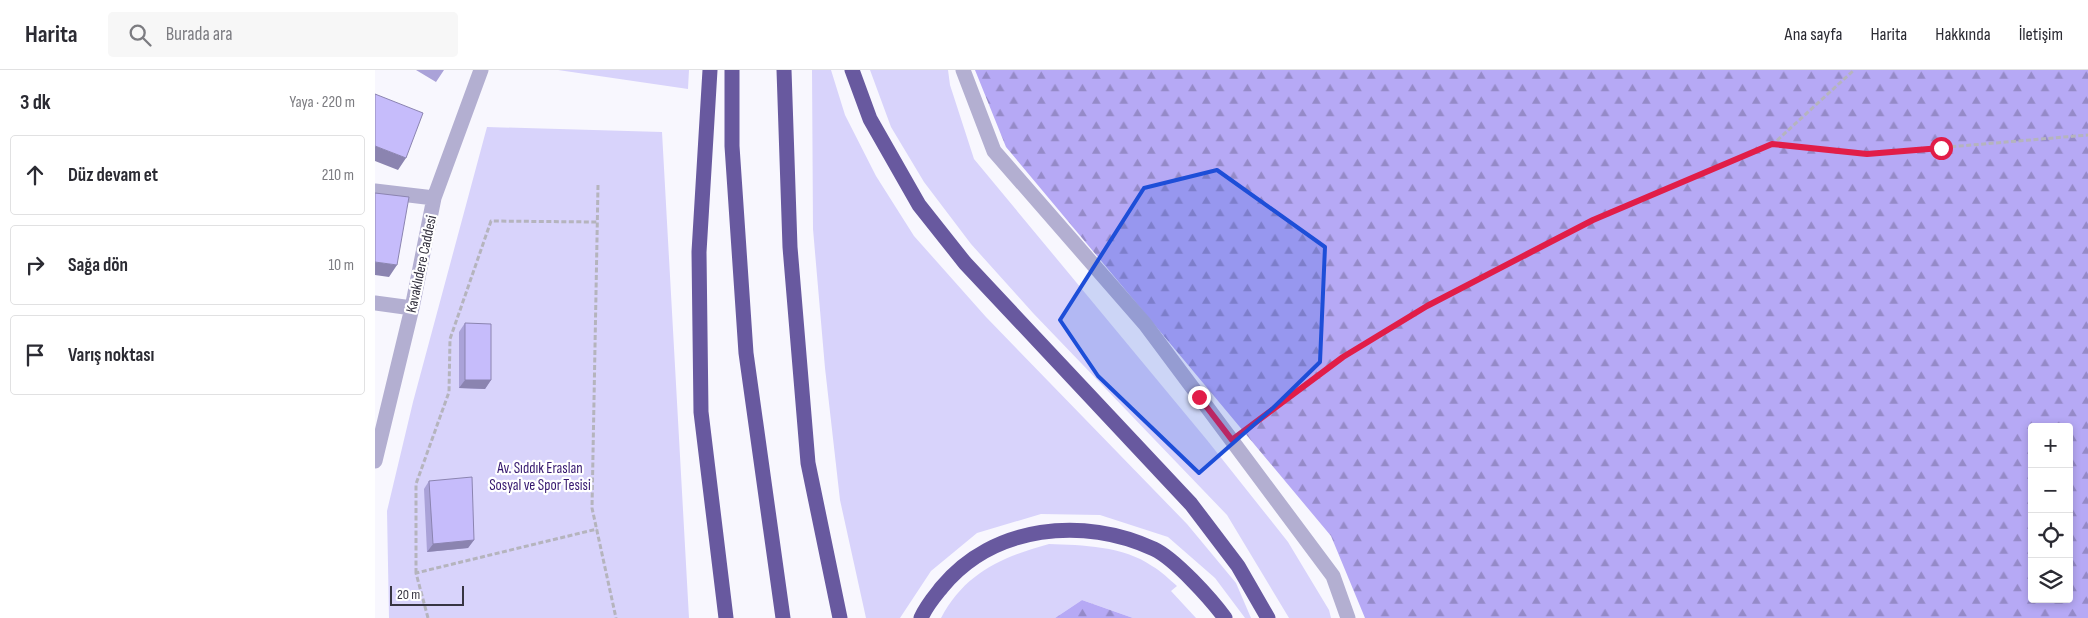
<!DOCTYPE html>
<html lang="tr">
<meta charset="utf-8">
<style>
:root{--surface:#fff;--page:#f7f7f7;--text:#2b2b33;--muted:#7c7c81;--line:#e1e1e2}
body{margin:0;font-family:"Sofia Sans Condensed",sans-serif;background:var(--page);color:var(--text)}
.controls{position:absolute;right:15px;bottom:15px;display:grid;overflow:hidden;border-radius:5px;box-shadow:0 2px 8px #0003}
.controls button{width:45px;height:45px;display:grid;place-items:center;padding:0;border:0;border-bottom:1px solid var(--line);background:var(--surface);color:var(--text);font:25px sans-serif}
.scale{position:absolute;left:15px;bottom:12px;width:74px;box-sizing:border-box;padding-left:5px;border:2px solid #373542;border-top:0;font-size:14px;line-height:18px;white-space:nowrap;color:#373542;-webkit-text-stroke:4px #fff;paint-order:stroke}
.stop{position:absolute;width:15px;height:15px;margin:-11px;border:4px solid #e11d48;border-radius:50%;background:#fff}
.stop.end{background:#e11d48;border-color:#fff;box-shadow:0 1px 5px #0008}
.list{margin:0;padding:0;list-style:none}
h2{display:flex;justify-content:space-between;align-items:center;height:65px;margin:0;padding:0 20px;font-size:21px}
h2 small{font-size:16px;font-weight:400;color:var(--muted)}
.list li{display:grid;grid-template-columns:32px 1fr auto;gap:15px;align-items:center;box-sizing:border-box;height:80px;margin:0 10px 10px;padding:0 10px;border:1px solid var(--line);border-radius:5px}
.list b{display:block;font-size:19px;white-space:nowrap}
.list em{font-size:16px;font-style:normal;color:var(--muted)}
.icon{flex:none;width:28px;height:28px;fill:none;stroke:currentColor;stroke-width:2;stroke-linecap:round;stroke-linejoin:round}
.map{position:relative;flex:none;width:1713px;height:548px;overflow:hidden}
header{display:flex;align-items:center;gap:30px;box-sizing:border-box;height:70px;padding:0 25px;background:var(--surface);border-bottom:1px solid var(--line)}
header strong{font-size:24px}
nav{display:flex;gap:28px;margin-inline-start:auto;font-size:18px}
.search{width:350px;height:45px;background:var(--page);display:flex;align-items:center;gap:12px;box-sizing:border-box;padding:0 18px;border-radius:5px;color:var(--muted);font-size:19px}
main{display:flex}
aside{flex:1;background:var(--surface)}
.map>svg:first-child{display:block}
.green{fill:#d8d3fb}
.forest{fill:url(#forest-firs);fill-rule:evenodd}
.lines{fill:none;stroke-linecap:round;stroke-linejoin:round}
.path{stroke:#b5b4bd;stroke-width:3;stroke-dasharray:5 2.5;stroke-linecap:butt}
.minor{stroke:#b3afd1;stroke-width:15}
.highway{stroke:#68599f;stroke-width:15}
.wall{fill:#aaa2d8}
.shaded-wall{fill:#8b84b0}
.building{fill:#c6bcfb;stroke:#8b84b0}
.route{stroke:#e11d48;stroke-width:6}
.marked{fill:#1d4ed8;fill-opacity:0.2;stroke:#1d4ed8;stroke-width:4;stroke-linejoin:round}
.labels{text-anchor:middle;stroke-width:4.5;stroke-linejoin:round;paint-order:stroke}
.street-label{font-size:15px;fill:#373542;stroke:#fff}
.park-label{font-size:15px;fill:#35176e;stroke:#fff}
</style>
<header>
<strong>Harita</strong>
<div class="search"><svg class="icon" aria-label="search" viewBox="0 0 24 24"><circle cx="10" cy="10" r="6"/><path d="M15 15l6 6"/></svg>Burada ara</div>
<nav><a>Ana sayfa</a><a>Harita</a><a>Hakkında</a><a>İletişim</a></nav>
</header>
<main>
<aside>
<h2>3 dk<small>Yaya · 220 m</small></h2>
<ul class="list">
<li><svg class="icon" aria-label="ahead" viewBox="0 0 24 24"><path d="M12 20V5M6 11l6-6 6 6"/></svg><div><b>Düz devam et</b></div><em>210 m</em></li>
<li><svg class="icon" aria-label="right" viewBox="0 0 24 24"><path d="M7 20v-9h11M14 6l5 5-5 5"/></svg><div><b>Sağa dön</b></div><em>10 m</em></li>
<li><svg class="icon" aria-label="arrive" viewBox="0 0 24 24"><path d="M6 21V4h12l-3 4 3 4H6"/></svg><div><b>Varış noktası</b></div></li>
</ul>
</aside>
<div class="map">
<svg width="1713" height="548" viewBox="0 0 1713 548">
<defs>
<pattern id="forest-firs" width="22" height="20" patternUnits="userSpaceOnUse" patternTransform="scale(1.25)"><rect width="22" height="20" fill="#b6a9f5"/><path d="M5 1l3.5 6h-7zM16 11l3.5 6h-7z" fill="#958ac8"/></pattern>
</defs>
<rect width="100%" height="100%" fill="#f8f7fe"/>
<path class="green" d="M183,0h131l-1,19z
M437,0h19l14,45 31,61 38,60 72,81 201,207 49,59 15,35h-6l-30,-40 -47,-41 -68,-22 -59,-1 -64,19 -46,38 -31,47h-34l-26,-118 -15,-132 -12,-139z
M495,0h78l2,15 24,74 233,281 81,102 41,68 2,8h-42l-62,-103 -194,-202 -62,-69 -47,-62 -33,-55z
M112,57l175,5 27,486h-300l-2,-107 26,-109z
M674,474c33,1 75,2 103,22 9,5 17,13 25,20l-6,5 25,27h-63l-51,-18 -27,18h-114c24,-45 61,-61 108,-74z"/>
<path class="forest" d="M600,0h1113v548h-723l-34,-82 -325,-389zM1657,357h37v172h-37z
M707,530l51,18h-78z"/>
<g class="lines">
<path class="path" d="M1397,75l95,9 221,-19
M223,115l-6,323 24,110
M871,360l97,-73 84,-51 166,-86 179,-75 82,-75
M41,503v-89l33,-92 1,-53 41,-118 106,1
M53,548l-12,-45 181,-44"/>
<path class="minor" d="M588,0l31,81 151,173 188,252 15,42
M0,121l59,7
M0,233l37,5
M0,391l37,-153 22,-110 47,-128"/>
<path class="highway" d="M335,0l-11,182 2,160 25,206
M357,0v76l14,207 37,265
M409,0l6,177 18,216 32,155
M477,0l18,49 49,86 46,58 226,241 47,62 30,52
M546,548c5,-12 13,-21 21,-31 51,-62 142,-71 212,-38 21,10 57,50 71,69"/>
</g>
<path class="wall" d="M41,0h28l-8,12z
M90,253l26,57 -6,9 -26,-1v-56z
M54,411l45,59 -6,8 -41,4 -3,-63z"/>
<path class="shaded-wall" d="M0,76l31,12 -8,12 -23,-9z
M0,192l22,3 -8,12 -14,-2z
M90,310h26l-6,9 -26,-1z
M99,470l-6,8 -41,4 6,-8z"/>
<path class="building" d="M0,24l48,19 -17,45 -31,-12z
M0,123l34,4 -12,68 -22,-3z
M90,253l26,1v56h-26z
M97,407l2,63 -41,4 -4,-63z"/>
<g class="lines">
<path class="route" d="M824,327l33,43 111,-83 84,-51 166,-86 179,-76 95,10 74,-6"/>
</g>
<path class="marked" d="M842,100l108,77 -5,115 -47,46 -74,65 -101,-97 -38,-56 84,-132z"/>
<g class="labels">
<g class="street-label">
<text transform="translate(46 194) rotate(-78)" y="5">Kavaklıdere Caddesi</text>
</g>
<g class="park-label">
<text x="165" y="403">Av. Sıddık Eraslan<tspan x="165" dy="17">Sosyal ve Spor Tesisi</tspan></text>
</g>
</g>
</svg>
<div class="controls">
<button>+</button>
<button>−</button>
<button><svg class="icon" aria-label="locate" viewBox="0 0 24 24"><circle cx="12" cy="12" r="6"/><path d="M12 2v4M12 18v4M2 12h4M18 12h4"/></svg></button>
<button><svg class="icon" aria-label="layers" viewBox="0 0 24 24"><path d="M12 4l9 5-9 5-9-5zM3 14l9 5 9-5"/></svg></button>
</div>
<div class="scale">20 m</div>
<div class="stop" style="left:1566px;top:78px"></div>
<div class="stop end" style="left:824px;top:327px"></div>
</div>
</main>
